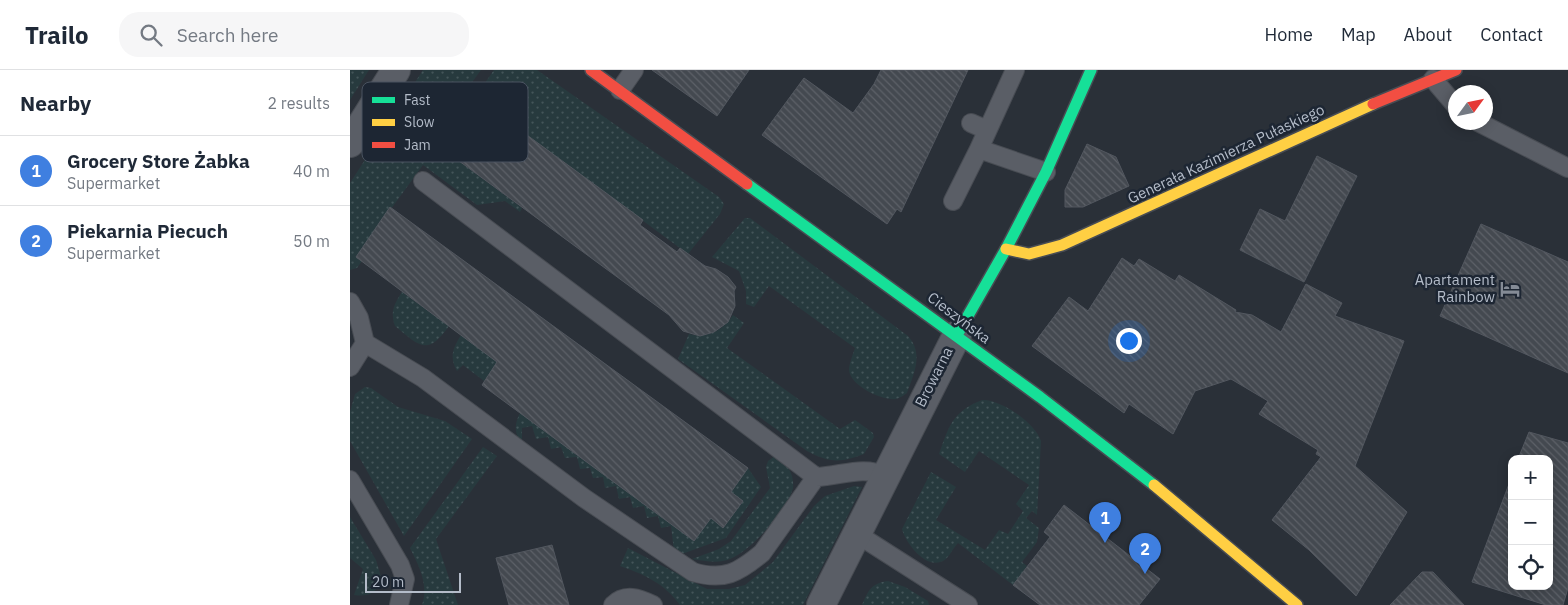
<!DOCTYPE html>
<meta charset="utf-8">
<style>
:root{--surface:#fff;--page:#f6f6f7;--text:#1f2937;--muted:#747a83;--line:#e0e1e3;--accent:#848b96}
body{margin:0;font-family:"IBM Plex Sans",sans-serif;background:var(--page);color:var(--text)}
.controls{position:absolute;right:15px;bottom:15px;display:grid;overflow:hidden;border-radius:10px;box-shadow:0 2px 12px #0003}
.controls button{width:45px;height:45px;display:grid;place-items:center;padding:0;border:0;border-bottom:1px solid var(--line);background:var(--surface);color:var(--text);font:25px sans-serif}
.compass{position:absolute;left:1098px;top:15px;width:45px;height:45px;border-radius:50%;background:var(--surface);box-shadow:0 2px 12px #0003;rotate:57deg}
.scale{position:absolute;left:15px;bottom:12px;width:96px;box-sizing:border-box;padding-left:5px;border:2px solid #b4bcc9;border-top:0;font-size:14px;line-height:18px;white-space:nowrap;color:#b4bcc9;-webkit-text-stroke:4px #1d2633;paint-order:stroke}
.you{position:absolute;left:778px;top:270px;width:18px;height:18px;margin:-12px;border:4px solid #fff;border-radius:50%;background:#1a73e8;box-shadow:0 0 0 8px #1a73e833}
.badge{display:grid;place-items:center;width:32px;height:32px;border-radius:50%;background:var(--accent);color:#fff;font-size:16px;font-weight:700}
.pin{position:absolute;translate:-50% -41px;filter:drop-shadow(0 1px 2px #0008)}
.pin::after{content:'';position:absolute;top:26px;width:18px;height:15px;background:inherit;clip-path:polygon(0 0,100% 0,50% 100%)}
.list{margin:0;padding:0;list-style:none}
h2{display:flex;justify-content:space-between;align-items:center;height:65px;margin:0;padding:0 20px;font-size:21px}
h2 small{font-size:16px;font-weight:400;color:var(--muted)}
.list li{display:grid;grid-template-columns:32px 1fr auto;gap:15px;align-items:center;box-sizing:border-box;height:70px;padding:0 20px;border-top:1px solid var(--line)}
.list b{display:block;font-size:19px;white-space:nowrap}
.list p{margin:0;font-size:16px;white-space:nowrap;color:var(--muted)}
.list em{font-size:16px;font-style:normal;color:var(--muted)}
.icon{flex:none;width:28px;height:28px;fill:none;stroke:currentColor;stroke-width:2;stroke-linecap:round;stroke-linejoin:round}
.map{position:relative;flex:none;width:1218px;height:535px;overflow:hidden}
header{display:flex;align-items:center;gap:30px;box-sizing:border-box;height:70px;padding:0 25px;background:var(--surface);border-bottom:1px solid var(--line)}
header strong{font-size:24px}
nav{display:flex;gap:28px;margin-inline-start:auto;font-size:18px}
.search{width:350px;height:45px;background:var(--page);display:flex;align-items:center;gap:12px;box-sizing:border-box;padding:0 18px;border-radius:20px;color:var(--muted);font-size:19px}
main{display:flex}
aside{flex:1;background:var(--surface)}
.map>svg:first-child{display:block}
.green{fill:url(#green-dots)}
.building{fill:url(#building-back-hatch);stroke:#52575f}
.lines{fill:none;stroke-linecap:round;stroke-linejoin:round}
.lane-casing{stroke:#484c53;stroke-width:20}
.street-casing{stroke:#484c53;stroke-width:30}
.fast-casing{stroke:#484c53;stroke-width:14}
.slow-casing{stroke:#484c53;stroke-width:14}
.jam-casing{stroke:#484c53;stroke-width:14}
.lane{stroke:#5a5e66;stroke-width:18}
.street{stroke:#5a5e66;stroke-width:28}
.fast{stroke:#16e098;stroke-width:11}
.slow{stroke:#ffcf43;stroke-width:11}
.jam{stroke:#f24e42;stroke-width:11}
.labels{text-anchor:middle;stroke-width:5;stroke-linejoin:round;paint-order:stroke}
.street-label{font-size:15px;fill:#b4bcc9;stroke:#1d2633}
.poi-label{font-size:15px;fill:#b4bcc9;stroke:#1d2633;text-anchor:end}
.key{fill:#1d2633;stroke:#4a5360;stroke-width:1}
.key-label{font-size:14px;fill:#b4bcc9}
</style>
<header>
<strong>Trailo</strong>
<div class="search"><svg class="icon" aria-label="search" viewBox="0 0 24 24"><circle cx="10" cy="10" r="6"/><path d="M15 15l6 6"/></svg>Search here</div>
<nav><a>Home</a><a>Map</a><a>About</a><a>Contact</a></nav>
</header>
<main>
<aside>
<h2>Nearby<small>2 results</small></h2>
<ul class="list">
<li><span class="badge" style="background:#3f7fe0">1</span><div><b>Grocery Store Żabka</b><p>Supermarket</p></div><em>40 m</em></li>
<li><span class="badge" style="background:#3f7fe0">2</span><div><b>Piekarnia Piecuch</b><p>Supermarket</p></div><em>50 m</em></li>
</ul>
</aside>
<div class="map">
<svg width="1218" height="535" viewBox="0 0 1218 535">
<defs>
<pattern id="green-dots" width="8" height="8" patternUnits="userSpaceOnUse" patternTransform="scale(1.25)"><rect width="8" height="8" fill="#273a3e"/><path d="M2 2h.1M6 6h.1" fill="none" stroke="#445559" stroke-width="1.8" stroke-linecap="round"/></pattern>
<pattern id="building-back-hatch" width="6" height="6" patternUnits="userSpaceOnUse" patternTransform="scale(1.25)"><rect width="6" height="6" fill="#444950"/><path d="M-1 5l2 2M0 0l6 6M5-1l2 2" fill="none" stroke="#5d6168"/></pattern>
</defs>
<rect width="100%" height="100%" fill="#2a3038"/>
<path class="green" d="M0,0h19l-19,30z
M73,0h58l-41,56 10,7 -10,14 82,61 -2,4 -15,-11 -28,4 -54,-40 -67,92 6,4 -5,7 -7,2v-87z
M144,0h43l182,127 5,7 -4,10 -32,40 -213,-157z
M395,148h5l158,118c16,18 6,37 -1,57 -3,2 -7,5 -11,6 -13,2 -46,-13 -47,-29 0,-6 4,-16 6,-22l-86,-62 -15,21 -8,-3v-13l-7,-20 -27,-14z
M52,222l47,34c-21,30 -29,21 -54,0 -5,-14 -1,-22 7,-34z
M383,245l11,8 -17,25 113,81 15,-9 18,13 1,4 -10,17c-23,9 -35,9 -57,-3l-129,-92 11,-25c17,5 34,-3 44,-19z
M111,265l37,27 -14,19 -21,-16 -6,6c-8,-14 -4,-23 4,-36z
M15,317l6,1 27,19 47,14 27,18 -68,97 -54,-95v-29l5,-18z
M632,330c19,-1 53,23 59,41l-4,74 -5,-4 -6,7 13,10 -2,14 -15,20 5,4 -14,19 -55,-42c-4,4 -8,12 -12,16 -18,14 -40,-15 -44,-30l29,-57 25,15 -20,33 49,30 14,-20 9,4 15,-23 -7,-7 13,-19 -50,-34 -14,21 -26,-18c10,-28 13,-42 43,-54z
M170,343l174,128 17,-23 13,9 19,-26 -12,-9 17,-24 13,19 -35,51 -44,16 -8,-3 -3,-25 -10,2 -3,-12 -11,2 -3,-12 -11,2 -3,-11 -11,2 -3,-13 -11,2 -2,-11 -10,1 -3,-10 -10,1 -3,-12 -12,1 -4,-11 -10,2 -3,-12 -12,2 -4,-13 -10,2v16c-8,-11 -8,-19 -2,-31z
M133,377l14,9 -61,83 22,66h-36c7,-20 -3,-39 -12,-57z
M425,386c7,3 11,7 14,13 3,5 5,13 4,19 -5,21 -42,63 -63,71 -12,5 -25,2 -38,0l27,-10 12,-8 39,-53 -4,-21 2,-6z
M504,416l8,1 -59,118h-123c-16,-22 -35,-30 -60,-39l8,-18 79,41h22l16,-4 28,-23 41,-56 11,-10z
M0,447l26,43 6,20c-7,14 -14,17 -28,15l9,-26 -13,-11z
M538,511l17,6 23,14 1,4h-67c6,-14 9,-22 26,-24z"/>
<path class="building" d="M302,0h97l-32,46z
M531,0h87l-67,142 -4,-3 -10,15 -125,-89 42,-57 49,35 21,-29z
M125,27l168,123 -3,5 37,27 3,-4 25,18 11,3 12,8 8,10 -2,4 1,15 -7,16 -14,10 -14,4 -17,-5 -14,-16 -229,-168 10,-14 -10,-7 15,-21 9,7z
M737,74l29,13 13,29 -46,21h-18v-17z
M967,86l40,20 -53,106 -64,-32 20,-41 25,12z
M40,137l358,261 -17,24 12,9 -20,27 -12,-10 -17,23 -212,-156 15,-23 -141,-105z
M1131,154l87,38v111l-128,-57z
M772,188l12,8 5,-7 36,22 4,-6 57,35 -1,2 17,3 29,17 25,-48 36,19 -7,13 69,25 -49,125 52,46 -51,84 -47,-46 -37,-30 49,-63 -5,-3 2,-4 -59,-36 9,-13 -37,-22 -36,12 -22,43 -44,-30 -5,9 -92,-67 37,-49 19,14z
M1179,362l39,11v145l-5,17h-17l-74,-23 40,-106v110h37v-127h-31z
M714,435l96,74 -21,26h-99l-27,-20 37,-48 -6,-5z
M202,475l17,60h-60l-13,-47z
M1072,502h11l31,33h-74z"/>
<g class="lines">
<defs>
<path id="lane" d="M665,0l-36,79 67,23
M1083,9l23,27
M270,20l14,-20
M1128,52l90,46
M621,53l16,7
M603,131l26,-52
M0,232l9,16 6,25 58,35 161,120 109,74c31,9 45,1 69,-19l54,-76 -393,-296
M0,297l15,-24
M466,407c26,-1 46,-12 70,-1
M0,410l50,85 5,14 -6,26
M507,464l111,71
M263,535c12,-12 26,-7 40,0"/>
<path id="street" d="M0,73l46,-73
M471,535l136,-270"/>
<path id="fast" d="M397,114l293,213 114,88
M607,265l49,-86 40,-77 45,-102"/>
<path id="slow" d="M656,179l23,5 33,-9 311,-141
M804,415l143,120"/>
<path id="jam" d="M241,0l156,114
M1023,34l83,-34"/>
</defs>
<use href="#lane" class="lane-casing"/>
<use href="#street" class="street-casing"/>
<use href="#fast" class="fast-casing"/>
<use href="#slow" class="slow-casing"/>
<use href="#jam" class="jam-casing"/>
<use href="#lane" class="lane"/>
<use href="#street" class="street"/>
<use href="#fast" class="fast"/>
<use href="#slow" class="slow"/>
<use href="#jam" class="jam"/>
</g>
<defs>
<symbol id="hotel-bare" viewBox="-9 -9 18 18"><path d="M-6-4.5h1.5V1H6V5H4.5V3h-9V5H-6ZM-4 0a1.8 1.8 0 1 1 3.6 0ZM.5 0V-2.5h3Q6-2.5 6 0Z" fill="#848b96" stroke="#1d2633" stroke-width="2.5" paint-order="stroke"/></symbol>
</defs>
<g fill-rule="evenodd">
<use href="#hotel-bare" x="1146" y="205" width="28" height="28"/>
</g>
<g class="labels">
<g class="street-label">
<text transform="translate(876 84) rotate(-25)" y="5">Generała Kazimierza Pułaskiego</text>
<text transform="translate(609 248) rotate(37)" y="5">Cieszyńska</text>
<text transform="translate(584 307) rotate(-63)" y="5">Browarna</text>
</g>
<g class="poi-label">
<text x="1145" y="215">Apartament<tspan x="1145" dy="17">Rainbow</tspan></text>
</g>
</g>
<rect x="12" y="12" width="166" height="80" rx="8" class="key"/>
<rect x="22" y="27" width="23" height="6" fill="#16e098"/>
<rect x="22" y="49" width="23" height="7" fill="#ffcf43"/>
<rect x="22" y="72" width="23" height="6" fill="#f24e42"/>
<g class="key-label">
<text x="54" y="35">Fast</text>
<text x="54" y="57">Slow</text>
<text x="54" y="80">Jam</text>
</g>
</svg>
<div class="controls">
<button>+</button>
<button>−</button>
<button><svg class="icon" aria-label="locate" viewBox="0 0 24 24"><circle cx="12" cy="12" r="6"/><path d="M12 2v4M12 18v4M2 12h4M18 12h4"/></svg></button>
</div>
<svg class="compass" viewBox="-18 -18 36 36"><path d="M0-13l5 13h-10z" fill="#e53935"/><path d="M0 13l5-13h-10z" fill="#747a83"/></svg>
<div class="scale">20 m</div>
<div class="you"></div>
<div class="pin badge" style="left:755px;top:473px;background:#3f7fe0">1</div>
<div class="pin badge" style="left:795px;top:504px;background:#3f7fe0">2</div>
</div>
</main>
